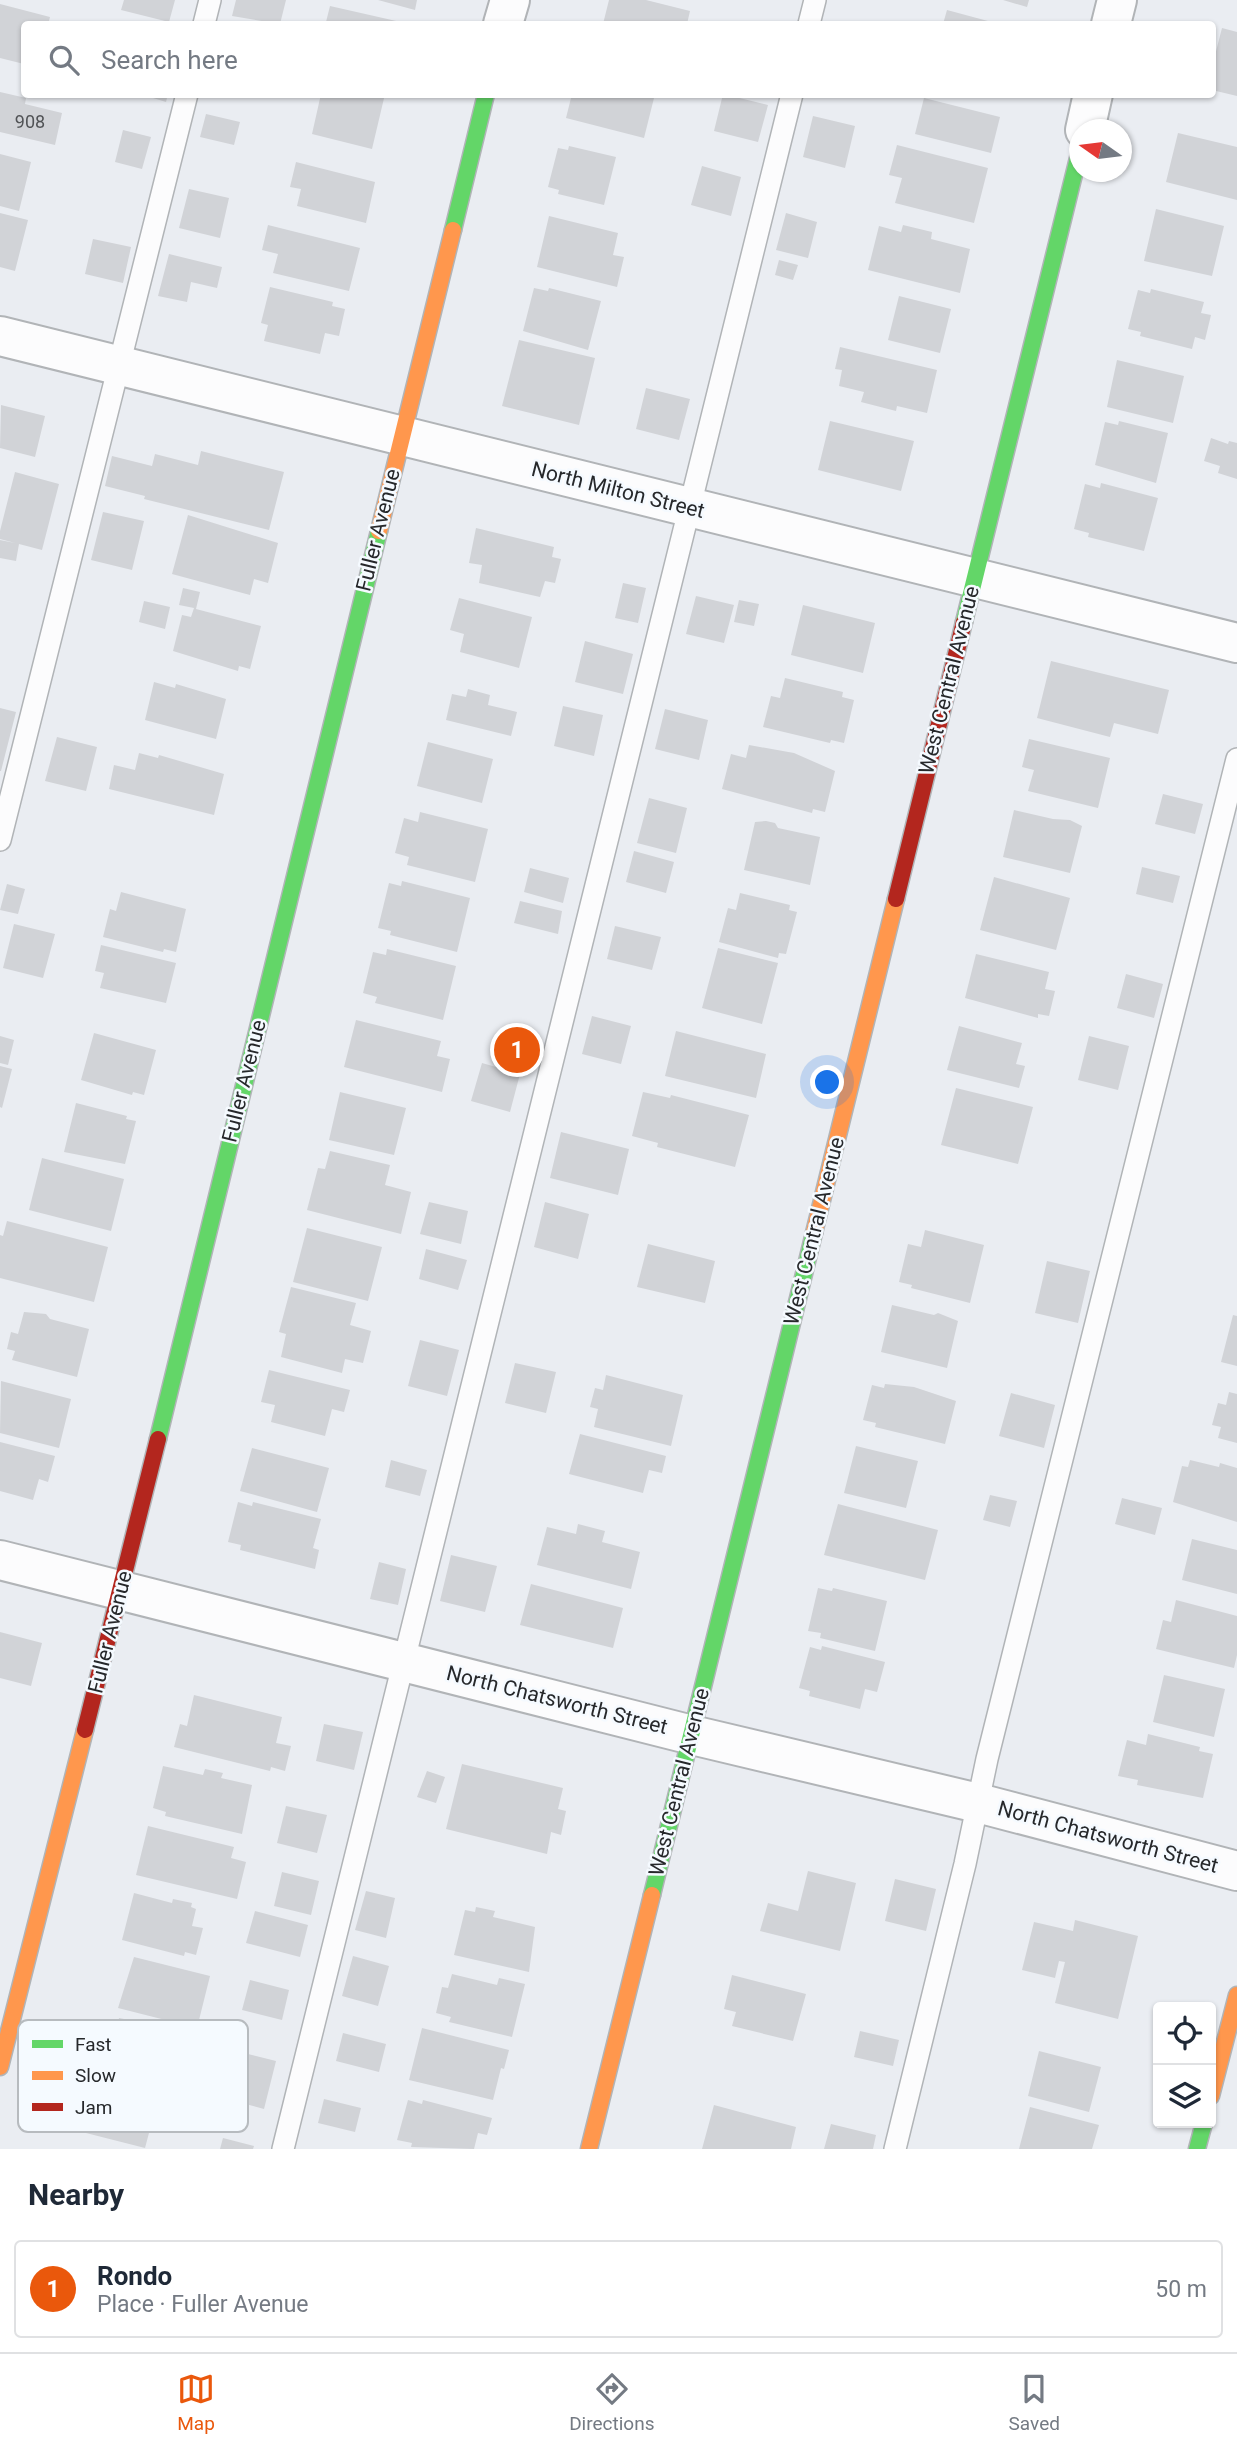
<!DOCTYPE html>
<meta charset="utf-8">
<style>
:root{--surface:#fff;--page:#f6f6f7;--text:#1f2937;--muted:#747a83;--line:#e0e1e3;--accent:#ea580c}
body{margin:0;font-family:Roboto,sans-serif;background:var(--page);color:var(--text)}
.controls{position:absolute;right:21px;bottom:21px;display:grid;overflow:hidden;border-radius:7px;box-shadow:0 2px 5px #0004}
.controls button{width:63px;height:63px;display:grid;place-items:center;padding:0;border:0;border-bottom:2px solid var(--line);background:var(--surface);color:var(--text);font:35px sans-serif}
.compass{position:absolute;left:1069px;top:119px;width:63px;height:63px;border-radius:50%;background:var(--surface);box-shadow:0 2px 5px #0004;rotate:284deg}
.you{position:absolute;left:828px;top:1083px;width:24px;height:24px;margin:-18px;border:5px solid #fff;border-radius:50%;background:#1a73e8;box-shadow:0 0 0 10px #1a73e833}
.badge{display:grid;place-items:center;width:46px;height:46px;border-radius:50%;background:var(--accent);color:#fff;font-size:23px;font-weight:700}
.pin{position:absolute;translate:-50% -50%;border:4px solid #fff;box-shadow:0 2px 7px #0006}
.list{margin:0;padding:0;list-style:none}
h2{display:flex;justify-content:space-between;align-items:center;height:91px;margin:0;padding:0 28px;font-size:30px}
h2 small{font-size:23px;font-weight:400;color:var(--muted)}
.list li{display:grid;grid-template-columns:46px 1fr auto;gap:21px;align-items:center;box-sizing:border-box;height:98px;margin:0 14px 14px;padding:0 14px;border:2px solid var(--line);border-radius:7px}
.list b{display:block;font-size:26px;white-space:nowrap}
.list p{margin:0;font-size:23px;white-space:nowrap;color:var(--muted)}
.list em{font-size:23px;font-style:normal;color:var(--muted)}
.icon{flex:none;width:38px;height:38px;fill:none;stroke:currentColor;stroke-width:2;stroke-linecap:round;stroke-linejoin:round}
.map{position:relative;flex:none;width:1237px;height:2149px;overflow:hidden}
.search{position:absolute;background:var(--surface);box-shadow:0 2px 5px #0004;left:21px;right:21px;top:21px;height:77px;display:flex;align-items:center;gap:18px;box-sizing:border-box;padding:0 24px;border-radius:7px;color:var(--muted);font-size:26px}
.sheet{height:203px;background:var(--surface)}
nav{display:flex;justify-content:space-around;align-items:center;box-sizing:border-box;height:98px;border-top:2px solid var(--line);background:var(--surface);font-size:19px;color:var(--muted)}
nav a{display:grid;justify-items:center;gap:4px}
nav .on{color:var(--accent)}
.map>svg:first-child{display:block}
.building{fill:#d1d3d7}
.lines{fill:none;stroke-linecap:round;stroke-linejoin:round}
.lane-casing{stroke:#b1b4b7;stroke-width:24}
.street-casing{stroke:#b1b4b7;stroke-width:42}
.fast-casing{stroke:#b1b4b7;stroke-width:19}
.slow-casing{stroke:#b1b4b7;stroke-width:19}
.jam-casing{stroke:#b1b4b7;stroke-width:19}
.lane{stroke:#fcfcfd;stroke-width:21}
.street{stroke:#fcfcfd;stroke-width:38}
.fast{stroke:#63d668;stroke-width:16}
.slow{stroke:#ff974d;stroke-width:16}
.jam{stroke:#b3261e;stroke-width:16}
.labels{text-anchor:middle;stroke-width:5;stroke-linejoin:round;paint-order:stroke}
.number-label{font-size:18px;fill:#515356}
.street-label{font-size:21px;fill:#26282b;stroke:#f5faff}
.key{fill:#f5faff;stroke:#b7bbbf;stroke-width:2}
.key-label{font-size:19px;fill:#26282b}
</style>
<div class="map">
<svg width="1237" height="2149" viewBox="0 0 1237 2149">
<rect width="100%" height="100%" fill="#eaedf2"/>
<path class="building" d="M124,0h51l-6,22 -48,-12z
M236,0h50l-6,24 -48,-8z
M378,0h39l-2,10z
M609,0h37l44,11 -3,13h-84z
M1003,0h26l-2,7z
M0,4l50,13 -1,4 13,3h-38v40l-24,-6z
M330,6l75,17v1h-83v-3l4,1z
M947,10l52,14h-56z
M1222,28l15,4v64l-25,-6v-23z
M0,92l26,6 -1,6 37,9 -7,32 -55,-13z
M140,94h28l-2,8z
M321,94h64l-13,55 -60,-15z
M572,94h83l-11,44 -78,-20z
M723,94l45,11 -10,37 -44,-11z
M924,98l76,19 -9,36 -76,-19z
M206,114l34,8 -6,23 -34,-8z
M813,116l42,10 -10,42 -42,-11z
M123,130l28,7 -9,32 -27,-7z
M1178,133l59,14v53l-71,-18z
M897,145l91,23 -14,55 -79,-20 7,-25 -13,-3z
M569,146l47,11 -12,48 -46,-11 1,-4 -11,-3 10,-39 10,2z
M0,154l31,8 -12,49 -19,-5z
M296,162l79,20 -9,41 -69,-17 4,-17 -11,-2z
M702,166l39,11 -10,39 -40,-11z
M189,189l40,9 -9,40 -41,-10z
M1156,209l68,17 -12,50 -68,-15z
M0,213l28,7 -13,51 -15,-4z
M786,213l31,9 -9,36 -32,-8z
M549,216l69,17 -5,22 11,2 -7,30 -80,-20z
M268,225l92,23 -11,43 -76,-18 5,-19 -16,-4z
M903,225l29,7 -1,7 39,10 -10,44 -92,-23 11,-44 22,6z
M93,239l38,8 -8,36 -38,-9z
M169,254l53,13 -5,21 -26,-6 -4,20 -29,-6z
M779,260l19,5 -5,15 -18,-5z
M270,287l63,15 -1,4 13,3 -6,27 -14,-3 -5,21 -56,-13 4,-16 -7,-2z
M534,288l14,3 1,-3 52,13 -13,49 -65,-19z
M1151,289l53,13 -3,11 10,2 -6,25 -10,-3 -3,12 -52,-13 1,-4 -13,-3 10,-39 12,3z
M899,296l52,13 -11,44 -52,-13z
M519,340l76,18 -16,67 -77,-19z
M840,347l97,23 -10,43 -30,-7 -1,5 -35,-9 3,-10 -25,-6 3,-16 -7,-1z
M1117,360l67,16 -11,47 -66,-16z
M646,388l44,11 -11,41 -43,-11z
M1,405l44,11 -10,41 -35,-9z
M830,421l84,20 -13,50 -83,-21z
M1119,421l49,12 -12,50 -61,-18 10,-43 13,3z
M1211,438l17,6 1,-3 8,2v36l-19,-6 2,-7 -16,-5z
M201,451l83,21 -15,58 -125,-31 1,-3 -40,-10 7,-30 40,10 3,-12 43,11z
M15,472l44,12 -17,66 -23,-6 -3,17 -16,-3v-18l15,3 -15,-4v-8z
M1101,483l57,15 -14,53 -56,-14 1,-4 -15,-4 11,-45 15,4z
M103,512l41,9 -12,49 -41,-10z
M188,515l90,28 -10,40 -14,-4 -4,16 -78,-21z
M476,528l78,19 -2,10 9,2 -6,24 -10,-2 -5,16 -61,-14 3,-18 -13,-2z
M623,583l23,5 -8,35 -23,-5z
M183,588l17,4 -4,17 65,17 -11,43 -11,-3 -1,5 -65,-20 9,-36 9,2 3,-9 -15,-3z
M696,596l38,9 -10,38 -38,-9z
M459,598l73,19 -13,51 -59,-16 4,-18 -14,-4z
M739,600l20,4 -5,22 -20,-4z
M144,601l26,6 -5,22 -26,-7z
M803,605l72,18 -12,50 -72,-18z
M585,641l48,13 -10,40 -48,-12z
M1051,661l118,29 -11,44 -44,-11 -4,14 -73,-19z
M785,678l58,14 -1,5 12,3 -10,43 -13,-3 -1,3 -67,-16 8,-31 9,2z
M154,682l21,6 1,-4 50,15 -10,40 -71,-19z
M468,689l22,6 -2,10 29,7 -6,24 -65,-16 6,-26 14,3z
M563,706l40,9 -9,41 -40,-10z
M0,708l16,4 -15,59h-1z
M665,709l43,11 -9,40 -44,-11z
M57,737l40,10 -11,44 -41,-10z
M1029,739l81,19 -12,50 -70,-17 6,-21 -12,-3z
M428,742l65,17 -11,44 -65,-17z
M749,745l45,8 41,18 -10,41 -12,-3 -1,4 -90,-24 9,-35 15,4z
M139,753l19,5 1,-3 65,19 -10,41 -105,-26 5,-24 21,5z
M1163,794l40,10 -8,30 -40,-10z
M649,798l38,10 -11,45 -39,-10z
M1014,810l39,9 17,1 12,6 -12,47 -67,-16z
M420,812l68,17 -13,53 -68,-17 2,-8 -14,-4 9,-35 14,4z
M766,821l9,2 3,5 42,9 -10,48 -66,-15 11,-48z
M634,851l40,11 -8,31 -40,-11z
M1142,867l38,9 -7,27 -37,-9z
M530,868l39,10 -6,25 -39,-11z
M994,877l76,21 -14,52 -76,-20z
M402,881l68,17 -13,54 -67,-17 1,-4 -13,-3 11,-45 12,3z
M7,884l18,5 -7,25 -18,-4z
M121,892l65,17 -10,43 -12,-3 -1,3 -60,-15 7,-28 6,2z
M740,893l50,12 -1,5 8,2 -11,42 -7,-1 -1,5 -59,-16 9,-34 8,2z
M520,901l42,10 -4,23 -44,-11z
M14,924l41,10 -12,44 -40,-10z
M615,926l46,11 -9,33 -45,-11z
M101,945l75,18 -10,40 -66,-15 4,-15 -9,-2z
M718,948l60,15 -16,61 -60,-16z
M387,949l69,17 -13,54 -68,-17 2,-6 -14,-4 10,-41 13,3z
M976,954l73,18 -4,17 10,2 -6,25 -11,-2v4l-73,-20z
M1126,974l37,10 -9,34 -37,-10z
M592,1016l39,10 -10,38 -39,-10z
M356,1020l85,21 -4,15 13,3 -8,33 -98,-25z
M959,1026l63,17 -6,21 9,2 -6,22 -72,-18z
M676,1031l90,23 -10,44 -91,-22z
M94,1033l62,17 -12,45 -11,-3 -1,3 -51,-15z
M0,1036l14,4 -6,25 -8,-2z
M1089,1036l40,10 -11,44 -40,-10z
M482,1063l38,11 -10,38 -39,-11z
M0,1066l12,3 -10,39 -2,-1z
M956,1088l77,19 -15,57 -77,-19z
M340,1092l66,16 -12,47 -65,-15z
M643,1092l27,6 1,-3 78,20 -14,52 -78,-20 1,-4 -26,-7z
M76,1103l51,13 -1,3 10,2 -11,43 -61,-12z
M561,1132l68,17 -11,46 -68,-17z
M330,1151l60,14 -5,20 26,7 -10,42 -94,-24 11,-42 7,1z
M42,1158l82,21 -13,52 -82,-21z
M429,1202l39,9 -7,33 -41,-10z
M545,1202l44,12 -11,45 -44,-12z
M7,1221l101,26 -14,55 -94,-24v-43l3,1z
M307,1228l75,19 -14,54 -75,-19z
M925,1230l59,15 -14,58 -59,-15 1,-3 -13,-3 9,-38 13,3z
M648,1244l67,17 -10,42 -68,-16z
M426,1249l41,11 -9,30 -39,-11z
M1047,1261l43,10 -12,52 -43,-10z
M291,1287l65,16 -6,22 21,6 -8,32 -18,-4 -3,14 -61,-16 5,-23 -7,-2z
M892,1305l42,10 4,-2 20,8 -11,47 -66,-16z
M24,1312l22,2 4,5 39,10 -12,48 -65,-17 3,-9 -8,-2 4,-17 7,2z
M1233,1315l4,1v50l-16,-4z
M420,1340l39,10 -12,46 -39,-10z
M515,1363l41,9 -10,41 -41,-10z
M269,1370l81,20 -6,22 -12,-3 -7,27 -54,-14 4,-17 -14,-3z
M606,1375l77,20 -12,51 -77,-19 4,-18 -8,-2 5,-19 8,2z
M1,1381l70,18 -12,49 -59,-15z
M885,1384l29,3 42,14 -11,43 -70,-17 1,-4 -13,-3 9,-35 12,3z
M1229,1392l8,2v49l-19,-5 3,-11 -9,-2 6,-22 8,2z
M1011,1393l44,12 -11,43 -45,-12z
M580,1434l86,22 -4,17 -13,-3 -6,23 -74,-19z
M0,1442l55,14 -7,26 -9,-3 -6,21 -33,-9z
M856,1446l62,15 -12,47 -62,-15z
M252,1448l77,20 -12,44 -77,-21z
M391,1460l36,10 -7,26 -35,-9z
M1190,1460l29,7 1,-4 17,5v54l-64,-20 9,-36 6,1z
M990,1495l27,6 -7,26 -27,-7z
M1122,1498l40,10 -7,27 -40,-11z
M238,1502l14,4 1,-4 68,17 -8,29 6,2 -4,19 -75,-19 1,-5 -13,-3z
M838,1504l100,26 -13,50 -101,-25z
M578,1524l27,7 -3,11 38,10 -9,37 -94,-24 10,-38 29,7z
M1192,1539l45,11v44l-55,-14z
M451,1555l46,11 -12,46 -45,-11z
M379,1562l27,7 -8,36 -28,-6z
M531,1584l92,24 -10,40 -93,-23z
M818,1588l14,3 1,-3 54,13 -12,50 -55,-13 1,-5 -13,-2z
M1176,1600l61,16v39l-3,13 -78,-19 7,-29 8,2z
M0,1632l42,11 -11,43 -31,-8z
M822,1646l63,16 -8,30 -12,-3 -5,20 -51,-13 1,-5 -11,-3 11,-41 11,3z
M1164,1675l61,14 -11,48 -61,-15z
M194,1695l88,22 -6,26 15,3 -6,25 -14,-4 -1,4 -96,-24 6,-23 7,2z
M324,1724l39,8 -9,38 -38,-9z
M1148,1734l52,13 -1,4 14,3 -10,44 -66,-13 1,-5 -20,-4 9,-36 19,5z
M462,1764l101,24 -5,21 8,2 -5,24 -10,-3 -4,22 -101,-25z
M163,1766l40,9 2,-6 18,4 -2,5 31,7 -10,49 -77,-18 1,-4 -13,-4z
M427,1771l18,6 -9,26 -19,-6z
M286,1806l41,9 -10,38 -40,-10z
M148,1826l86,21 -3,11 15,4 -9,37 -101,-24z
M808,1871l48,12 -16,68 -80,-20 8,-28 30,8z
M282,1872l37,9 -8,34 -37,-9z
M895,1879l41,10 -10,42 -41,-10z
M366,1891l29,7 -9,40 -31,-8z
M134,1893l38,10 1,-4 19,4 -1,4 5,2 -4,17 11,2 -7,27 -11,-3 -1,4 -62,-16z
M476,1907l19,4 -2,6 42,10 -6,45 -75,-17 11,-45 10,2z
M255,1911l53,14 -8,32 -54,-14z
M1075,1920l63,16 -20,83 -63,-16 10,-41 -6,-1 -4,17 -33,-8 12,-48 39,9z
M353,1956l36,10 -11,40 -36,-10z
M134,1957l76,19 -13,52 -79,-20z
M452,1974l45,11 2,-7 26,6 -13,53 -63,-15 2,-5 -15,-4 6,-26 6,1z
M732,1975l74,19 -13,47 -61,-15 4,-14 -12,-3z
M250,1980l39,10 -7,30 -40,-10z
M119,2018l20,4 -2,5 26,7 -11,48 -62,-15 12,-47 16,4z
M422,2028l87,22 -5,19 -3,-1 -8,32 -84,-20z
M860,2031l39,9 -6,26 -39,-9z
M343,2033l43,11 -7,28 -43,-11z
M236,2051l40,10 -12,48 -41,-11z
M1039,2051l62,16 -12,45 -61,-16z
M98,2084l60,15 -13,49 -59,-15 1,-4 -10,-2 11,-42 9,3z
M324,2099l37,9 -6,24 -37,-9z
M408,2100l14,4 1,-4 69,18 -5,17 -9,-2 -4,16 -63,-2 1,-4 -15,-3z
M714,2105l82,22 -5,22h-89z
M1030,2107l69,18 -7,24h-73z
M831,2124l45,11 -3,14h-49z
M223,2138l31,8 -1,3h-33z"/>
<g class="lines">
<defs>
<path id="lane" d="M204,24l6,-24
M809,24l6,-24
M0,840l187,-746
M283,2149l509,-2055
M895,2149l70,-285 22,-105 250,-1000"/>
<path id="street" d="M503,24l7,-24
M1111,24l6,-24
M1085,130l8,-36
M0,336l1237,307
M0,1560l692,175 286,68 259,68"/>
<path id="fast" d="M453,230l33,-136
M964,622l116,-472
M158,1439l221,-908
M652,1895l162,-662
M1197,2149l7,-26"/>
<path id="slow" d="M379,531l74,-301
M814,1233l82,-334
M0,2067l85,-337
M1211,2096l26,-101
M589,2149l63,-254"/>
<path id="jam" d="M896,899l68,-277
M85,1730l73,-291"/>
</defs>
<use href="#lane" class="lane-casing"/>
<use href="#street" class="street-casing"/>
<use href="#fast" class="fast-casing"/>
<use href="#slow" class="slow-casing"/>
<use href="#jam" class="jam-casing"/>
<use href="#lane" class="lane"/>
<use href="#street" class="street"/>
<use href="#fast" class="fast"/>
<use href="#slow" class="slow"/>
<use href="#jam" class="jam"/>
</g>
<g class="labels">
<g class="number-label">
<text x="30" y="128">908</text>
</g>
<g class="street-label">
<text transform="translate(618 490) rotate(14)" y="7">North Milton Street</text>
<text transform="translate(378 530) rotate(-76)" y="7">Fuller Avenue</text>
<text transform="translate(949 680) rotate(-76)" y="7">West Central Avenue</text>
<text transform="translate(244 1081) rotate(-76)" y="7">Fuller Avenue</text>
<text transform="translate(814 1231) rotate(-76)" y="7">West Central Avenue</text>
<text transform="translate(110 1632) rotate(-76)" y="7">Fuller Avenue</text>
<text transform="translate(557 1700) rotate(14)" y="7">North Chatsworth Street</text>
<text transform="translate(679 1782) rotate(-76)" y="7">West Central Avenue</text>
<text transform="translate(1108 1837) rotate(15)" y="7">North Chatsworth Street</text>
</g>
</g>
<rect x="18" y="2020" width="230" height="112" rx="10" class="key"/>
<rect x="32" y="2040" width="31" height="8" fill="#63d668"/>
<rect x="32" y="2071" width="31" height="9" fill="#ff974d"/>
<rect x="32" y="2103" width="31" height="8" fill="#b3261e"/>
<g class="key-label">
<text x="75" y="2051">Fast</text>
<text x="75" y="2082">Slow</text>
<text x="75" y="2114">Jam</text>
</g>
</svg>
<div class="controls">
<button><svg class="icon" aria-label="locate" viewBox="0 0 24 24"><circle cx="12" cy="12" r="6"/><path d="M12 2v4M12 18v4M2 12h4M18 12h4"/></svg></button>
<button><svg class="icon" aria-label="layers" viewBox="0 0 24 24"><path d="M12 4l9 5-9 5-9-5zM3 14l9 5 9-5"/></svg></button>
</div>
<svg class="compass" viewBox="-18 -18 36 36"><path d="M0-13l5 13h-10z" fill="#e53935"/><path d="M0 13l5-13h-10z" fill="#747a83"/></svg>
<div class="you"></div>
<div class="pin badge" style="left:517px;top:1050px">1</div>
<div class="search"><svg class="icon" aria-label="search" viewBox="0 0 24 24"><circle cx="10" cy="10" r="6"/><path d="M15 15l6 6"/></svg>Search here</div>
</div>
<section class="sheet">
<h2>Nearby<small></small></h2>
<ul class="list">
<li><span class="badge">1</span><div><b>Rondo</b><p>Place · Fuller Avenue</p></div><em>50 m</em></li>
</ul>
</section>
<nav>
<a class="on"><svg class="icon" aria-label="map" viewBox="0 0 24 24"><path d="M3 6l6-2 6 2 6-2v14l-6 2-6-2-6 2zM9 4v14M15 6v14"/></svg>Map</a>
<a><svg class="icon" aria-label="directions" viewBox="0 0 24 24"><path d="M12 3l9 9-9 9-9-9zM9 14v-3h6M13 9l2 2-2 2"/></svg>Directions</a>
<a><svg class="icon" aria-label="saved" viewBox="0 0 24 24"><path d="M7 4h10v16l-5-4-5 4z"/></svg>Saved</a>
</nav>
